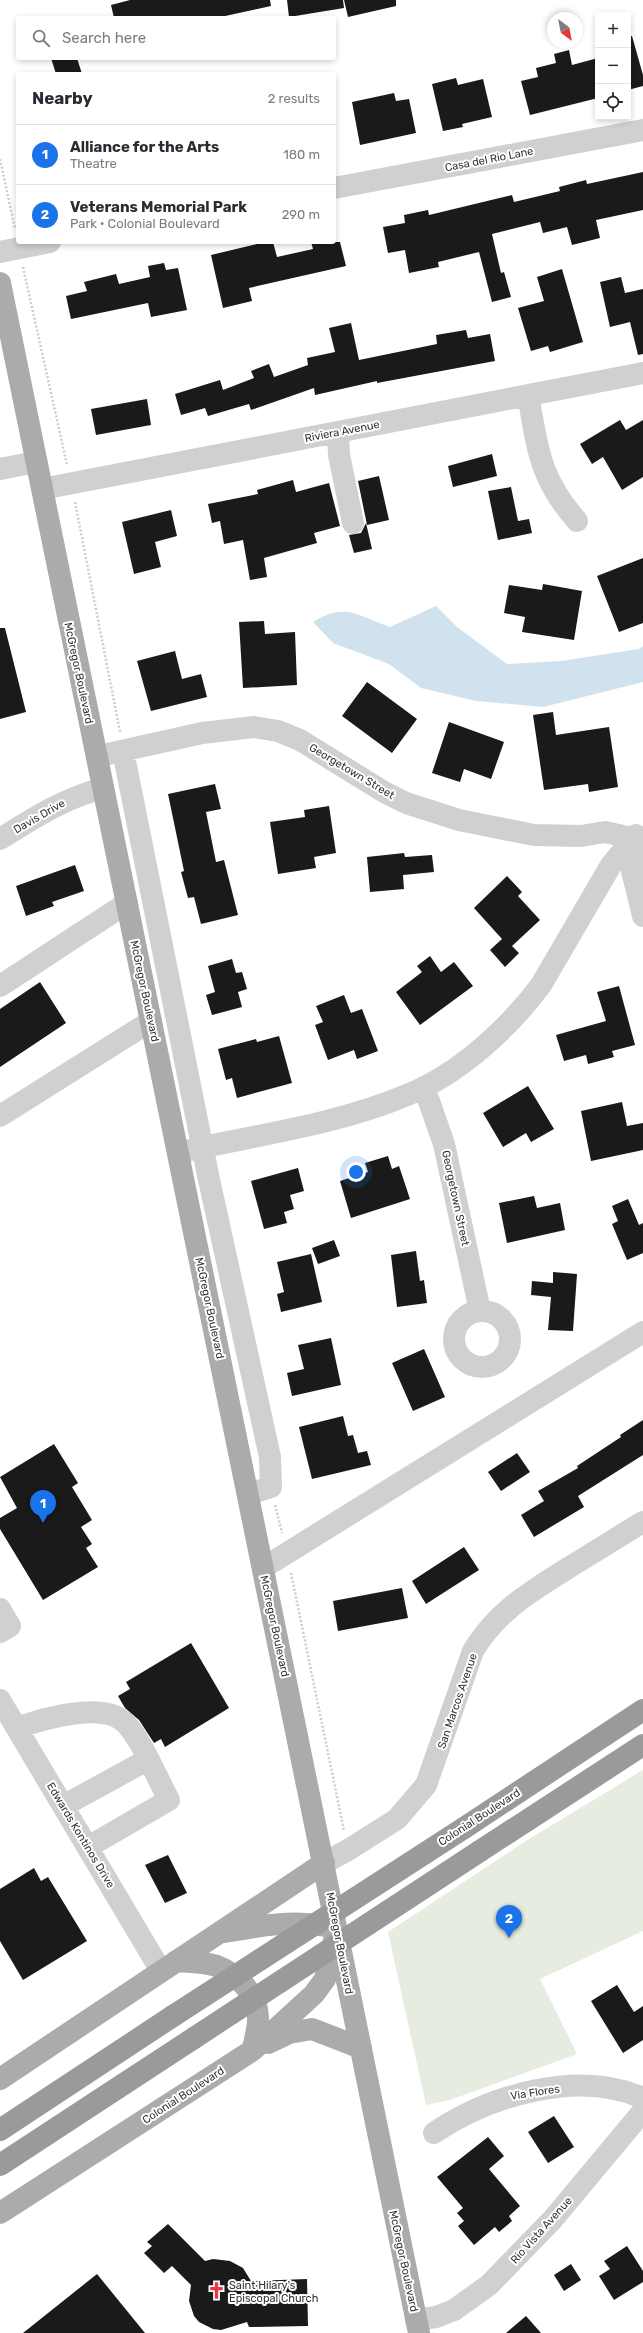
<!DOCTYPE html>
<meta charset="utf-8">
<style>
:root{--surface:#fff;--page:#f2f2f3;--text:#2b2b33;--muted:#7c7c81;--line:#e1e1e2;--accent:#1a73e8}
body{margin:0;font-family:Rubik,sans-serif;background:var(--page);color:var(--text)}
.controls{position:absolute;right:12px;top:12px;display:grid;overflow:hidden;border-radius:4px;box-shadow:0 2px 6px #0003}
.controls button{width:36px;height:36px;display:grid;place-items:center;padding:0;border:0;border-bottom:1px solid var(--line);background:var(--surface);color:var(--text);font:20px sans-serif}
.compass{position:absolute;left:547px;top:12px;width:36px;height:36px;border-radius:50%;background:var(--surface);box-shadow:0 2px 6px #0003;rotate:148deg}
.you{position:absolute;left:356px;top:1172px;width:14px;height:14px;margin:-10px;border:3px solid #fff;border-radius:50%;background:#1a73e8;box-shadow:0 0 0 6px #1a73e833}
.badge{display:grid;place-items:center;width:26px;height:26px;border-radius:50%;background:var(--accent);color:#fff;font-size:13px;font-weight:700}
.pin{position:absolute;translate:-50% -33px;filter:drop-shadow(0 1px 2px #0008)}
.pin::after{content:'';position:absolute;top:21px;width:14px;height:12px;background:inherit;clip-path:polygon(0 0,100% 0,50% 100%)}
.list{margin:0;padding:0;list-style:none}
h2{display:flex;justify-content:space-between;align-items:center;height:52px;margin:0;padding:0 16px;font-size:17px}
h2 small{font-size:13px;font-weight:400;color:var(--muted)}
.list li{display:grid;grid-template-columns:26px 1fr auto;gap:12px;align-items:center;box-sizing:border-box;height:60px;padding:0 16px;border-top:1px solid var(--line)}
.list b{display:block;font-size:15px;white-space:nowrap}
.list p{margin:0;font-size:13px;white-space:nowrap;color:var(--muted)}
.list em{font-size:13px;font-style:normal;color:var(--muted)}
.icon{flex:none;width:22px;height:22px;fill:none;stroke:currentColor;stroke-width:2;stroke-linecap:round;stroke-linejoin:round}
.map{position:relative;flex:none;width:643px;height:2333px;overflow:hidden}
.search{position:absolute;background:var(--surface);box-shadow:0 2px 6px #0003;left:16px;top:16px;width:320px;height:44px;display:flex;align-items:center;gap:10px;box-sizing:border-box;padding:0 14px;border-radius:4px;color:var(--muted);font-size:15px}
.panel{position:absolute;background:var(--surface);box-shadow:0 2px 6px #0003;left:16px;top:72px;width:320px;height:172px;border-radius:4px}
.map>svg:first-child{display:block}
.green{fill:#e6ecdf}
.water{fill:#cfe2ee}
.building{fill:#1a1a1a}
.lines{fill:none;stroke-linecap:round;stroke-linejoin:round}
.path{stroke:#cdcdcd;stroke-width:2.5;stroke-dasharray:2 2;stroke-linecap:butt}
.minor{stroke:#d0d0d0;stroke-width:22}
.major{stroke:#ababab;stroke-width:22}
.highway{stroke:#9a9a9a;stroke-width:22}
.highway-bridge{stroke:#9a9a9a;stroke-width:22}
.labels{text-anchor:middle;stroke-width:4;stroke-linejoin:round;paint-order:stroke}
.street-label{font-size:11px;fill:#333;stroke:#fff}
.poi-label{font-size:11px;fill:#333;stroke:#fff;text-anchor:start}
</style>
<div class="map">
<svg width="643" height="2333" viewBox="0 0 643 2333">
<rect width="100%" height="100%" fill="#fff"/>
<path class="green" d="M643,1770v161l-103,48 37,75 -127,46 -24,5 -38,-173 141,-93z"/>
<path class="water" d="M436,606l21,21 50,37 54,-3 78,-12 4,-3v36l-100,25 -67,-6 -55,-13 -32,-24 -56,-21 -20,-21c32,-20 44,-7 77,5z"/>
<path class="building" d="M130,0h140l1,6 -55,12h-102l-3,-13z
M287,0h56l1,8 -55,9z
M344,0h52v6l-48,11z
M632,36l11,39v11l-15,4v-53z
M569,50l3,15 26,-7v40l-68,17 -9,-34 17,-4 -2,-9 20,-5 -2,-9z
M51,58h26l5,16h-26z
M456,78l2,7 25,-6 9,38 -30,7 1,3 -20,4 -11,-47z
M394,93l2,8 13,-2 7,34 -56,12 -8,-43z
M643,172v38l-47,10 4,18 -28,7 -5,-18 -24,6 -3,-11 -48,12 9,39 3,-1 7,25 -19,5 -13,-50 -41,10 1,5 -30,6 -4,-23 -17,3 -5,-26 22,-4 -1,-8 24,-5 1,5 83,-20 2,7 46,-11 -1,-4 27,-7 1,4z
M265,242h8l4,15 36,-8 -2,-7h29l6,24 -97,22 3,13 -29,7 -12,-53z
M164,263l2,7 12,-2 9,42 -36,7 -3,-14 -77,16 -5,-23 21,-5 -3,-9 32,-8 3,10 31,-7 -2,-11z
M562,269l21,73 -33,10 -2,-6 -17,5 -13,-43 26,-7 -7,-24z
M621,277l4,16 18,-4v65l-5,1 -8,-33 -20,5 -10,-45z
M351,323l8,37 78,-16 -1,-9 30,-5 2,8 22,-4 5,27 -118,22v-2l-62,14 -1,-7 -63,22 -2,-6 -41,12 -3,-8 -24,7 -6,-21 45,-14 3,10 31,-12 -3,-7 18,-7 5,13 34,-12 -1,-7 28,-6 -6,-24z
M147,399l4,26 -55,10 -5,-26z
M620,420l6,10 17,-10v57l-21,13 -19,-33 -11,7 -12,-20z
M492,454l5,22 -44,11 -5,-21z
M379,476l10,44 -22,5 -9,-44z
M293,480l3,12 33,-9 11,43 -26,7 3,10 -53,15 3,19 -17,3 -7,-40 -19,4 -4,-23 -8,2 -4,-19 50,-10 -1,-4z
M511,487l7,34 11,-2 3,14 -34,7 -10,-49z
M171,510l6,26 -22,6 6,25 -27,7 -12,-52z
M366,523l6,26 -18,4 -5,-18 12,-2z
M643,558v65l-24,9 -22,-56z
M543,584l39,7 -8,49 -52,-8 3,-15 -21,-4 5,-28 33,5z
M264,621l1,13 30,-2 2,53 -54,3 -4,-66z
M0,628h5l21,84 -26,7z
M175,651l7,28 19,-5 6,23 -56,14 -14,-50z
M367,682l50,37 -25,34 -50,-37z
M553,712l3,23 53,-8 9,60 -29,5 -1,-8 -44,6 -11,-75z
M449,722l55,20 -13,37 -27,-10 -4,13 -28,-9z
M215,784l6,25 -15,3 10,50 8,-2 14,55 -37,9 -7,-27 -6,1 -7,-26 3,-1 -16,-77z
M329,806l7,47 -22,4 2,11 -38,6 -8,-52 35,-5 -1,-7z
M404,853l1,4 27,-2 2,17 -31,3 1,14 -34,3 -3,-35z
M75,865l9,26 -32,11 2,4 -28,10 -10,-30z
M507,876l15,16 -4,4 22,24 -28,26 7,7 -14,14 -15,-17 12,-11 -28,-31z
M430,956l11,16 13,-10 19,24 -53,39 -24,-33 26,-20 -5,-6z
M232,959l4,14 6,-1 5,17 -9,3 4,15 -30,8 -6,-20 9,-3 -7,-26z
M40,982l26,41 -66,44v-58z
M619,986l16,59 -23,6 2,6 -26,7 -2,-9 -22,6 -8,-26 50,-14 -9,-29z
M344,995l7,18 11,-4 16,42 -21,8 -3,-9 -26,10 -13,-35 8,-3 -7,-16z
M279,1036l13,47 -55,15 -5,-20 -6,2 -8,-31 38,-10 1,3z
M528,1086l26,43 -23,13 -5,-9 -23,14 -20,-34z
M622,1102l5,24 16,-3v27l-52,11 -10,-50z
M388,1156l4,13 7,-3 11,33 -59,19 -11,-37 28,-9 -3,-9z
M298,1168l6,23 -14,4 4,14 -10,3 3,11 -23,6 -13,-48z
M534,1196l3,12 23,-5 5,27 -58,13 -8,-40z
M628,1199l11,26 4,-2v30l-16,7 -15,-36 6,-3 -6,-15z
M334,1240l6,16 -22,8 -6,-16z
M416,1251l4,30 4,-1 3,23 -30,4 -6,-52z
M311,1254l11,48 -41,10 -4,-18 7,-2 -7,-30z
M553,1272l24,2 -4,57 -25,-1 3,-33 -20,-2 1,-14 21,2z
M331,1338l10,47 -49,11 -5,-23 17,-4 -6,-24z
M424,1349l21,48 -32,14 -21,-48z
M343,1416l5,20 5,-1 5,18 9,-2 4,14 -59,14 -13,-52z
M643,1420v35l-65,41 6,11 -50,30 -13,-22 23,-14 -6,-10 40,-23 -1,-2 44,-29 -1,-2z
M54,1444l24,39 -6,4 20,33 -11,7 11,17 -6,4 12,19 -55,33 -43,-71v-11l17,-10 -17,-31z
M517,1453l13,19 -29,19 -13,-19z
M464,1547l15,23 -53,34 -14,-23z
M402,1588l6,30 -70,13 -5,-30z
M191,1643l38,65 -64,39 -4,-8 -7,4 -15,-23 -14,-12 -7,-12 12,-7 -4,-7z
M168,1855l19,38 -22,10 -20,-38z
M34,1868l7,13 7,-4 39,64 -64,39 -23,-39v-52z
M617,1985l17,27 9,-6v34l-20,13 -32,-52z
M554,2116l20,31 -26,16 -20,-31z
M488,2137l16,19 -15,13 31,37 -11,10 3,5 -13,11 -4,-5 -21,18 -16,-19 6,-5 -7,-8 6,-5 -26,-31z
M168,2224l37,37 8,-2 17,2 13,7 8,13 56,-2 1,47 -59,1 -2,-5 -26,8 -8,-1 -14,-7 -5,-6 -5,-15 2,-16 -19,-19 -8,7 -20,-20 8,-7 -5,-4z
M627,2246l16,25v11l-29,18 -15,-24 11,-7 -6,-8z
M571,2264l10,16 -17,11 -10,-16z
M97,2274l48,59h-122z
M526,2316l15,17h-35z"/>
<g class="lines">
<path class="path" d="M0,159l15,70
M23,267l44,198
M75,502l45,230
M275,1505l7,28
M291,1573l53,258"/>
<path class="minor" d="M334,188l309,-58
M0,252l50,-10
M528,395c10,55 11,82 49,126
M338,432l1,23 14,68
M0,469l36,-7
M42,489l601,-116
M123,751l85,424 62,282 1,30 -23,7
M108,754l94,-21 52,-6 24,4 22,9 84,52 22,11 53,17 75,15 47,1 24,-4 27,6v33l11,45
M0,839c35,-22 63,-40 103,-51
M0,986l127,-83
M424,1087l20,57 36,167
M0,1116l151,-95
M190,1150c73,-16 148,-26 217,-55 52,-21 101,-66 134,-110l70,-120 25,-30
M454 1339a28 28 0 1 1 56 0a28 28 0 1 1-56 0Z
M263,1568l380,-236
M0,1609l10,17 -10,6
M0,1700l161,271
M17,1728c25,-9 83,-26 106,-7 16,13 35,59 46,79l-81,47
M63,1806l84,-46
M324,1863l24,-13 49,-31 29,-34 47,-134c24,-40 56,-58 95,-83 25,-15 50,-31 75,-46
M434,2133c56,-38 145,-64 209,-35
M416,2320l20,-3 18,-7 35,-25 64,-66 90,-108"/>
<path class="major" d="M0,283l419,2050
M225,1932c34,-6 66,-12 101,-6
M176,1961c13,1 28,1 41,5 21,8 42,30 41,54 0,10 -4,21 -5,30
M268,2043l21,-10 23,-4 49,19
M0,2079l324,-216
M0,2213l253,-163 61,-56 11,-15 10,-43"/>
<path class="highway" d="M464,1828l179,-118
M480,1851l163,-106
M0,2130l173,-114
M0,2165l194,-127"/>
<path class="highway-bridge" d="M173,2016l291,-188
M194,2038l286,-187"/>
</g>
<defs>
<symbol id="church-bare" viewBox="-9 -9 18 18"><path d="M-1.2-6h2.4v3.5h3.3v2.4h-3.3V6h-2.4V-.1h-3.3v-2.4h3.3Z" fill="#e63946" stroke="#fff" stroke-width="2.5" paint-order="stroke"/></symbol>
</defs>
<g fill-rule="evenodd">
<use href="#church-bare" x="204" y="2278" width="25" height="25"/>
</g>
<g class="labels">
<g class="street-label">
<text transform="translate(489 159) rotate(-11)" y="4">Casa del Rio Lane</text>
<text transform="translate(342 431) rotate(-11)" y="4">Riviera Avenue</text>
<text transform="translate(79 673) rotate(78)" y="4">McGregor Boulevard</text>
<text transform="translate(352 771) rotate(31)" y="4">Georgetown Street</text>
<text transform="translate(39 816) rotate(-30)" y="4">Davis Drive</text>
<text transform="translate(145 991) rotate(78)" y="4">McGregor Boulevard</text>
<text transform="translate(456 1198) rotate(78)" y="4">Georgetown Street</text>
<text transform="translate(210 1308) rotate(78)" y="4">McGregor Boulevard</text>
<text transform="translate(275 1626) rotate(78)" y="4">McGregor Boulevard</text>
<text transform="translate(457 1701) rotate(-71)" y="4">San Marcos Avenue</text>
<text transform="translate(479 1817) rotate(-33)" y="4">Colonial Boulevard</text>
<text transform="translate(81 1835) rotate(59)" y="4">Edwards Kontinos Drive</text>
<text transform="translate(340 1943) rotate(79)" y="4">McGregor Boulevard</text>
<text transform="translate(535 2092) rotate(-9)" y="4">Via Flores</text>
<text transform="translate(183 2095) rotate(-33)" y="4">Colonial Boulevard</text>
<text transform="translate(541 2230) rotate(-48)" y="4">Rio Vista Avenue</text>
<text transform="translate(404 2261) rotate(78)" y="4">McGregor Boulevard</text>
</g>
<g class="poi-label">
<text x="229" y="2289">Saint Hilary's<tspan x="229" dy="13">Episcopal Church</tspan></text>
</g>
</g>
</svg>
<div class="controls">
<button>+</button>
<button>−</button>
<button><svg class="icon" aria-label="locate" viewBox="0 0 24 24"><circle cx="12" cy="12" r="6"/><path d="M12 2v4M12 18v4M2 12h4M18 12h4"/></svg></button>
</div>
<svg class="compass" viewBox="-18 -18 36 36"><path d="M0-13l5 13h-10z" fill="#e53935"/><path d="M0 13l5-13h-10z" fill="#7c7c81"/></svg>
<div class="you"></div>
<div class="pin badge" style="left:43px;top:1523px">1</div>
<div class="pin badge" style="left:509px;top:1938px">2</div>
<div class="search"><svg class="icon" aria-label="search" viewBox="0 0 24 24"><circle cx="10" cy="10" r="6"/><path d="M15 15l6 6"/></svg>Search here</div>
<section class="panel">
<h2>Nearby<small>2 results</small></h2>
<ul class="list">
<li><span class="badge">1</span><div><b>Alliance for the Arts</b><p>Theatre</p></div><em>180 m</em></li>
<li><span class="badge">2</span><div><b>Veterans Memorial Park</b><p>Park · Colonial Boulevard</p></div><em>290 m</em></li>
</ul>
</section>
</div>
